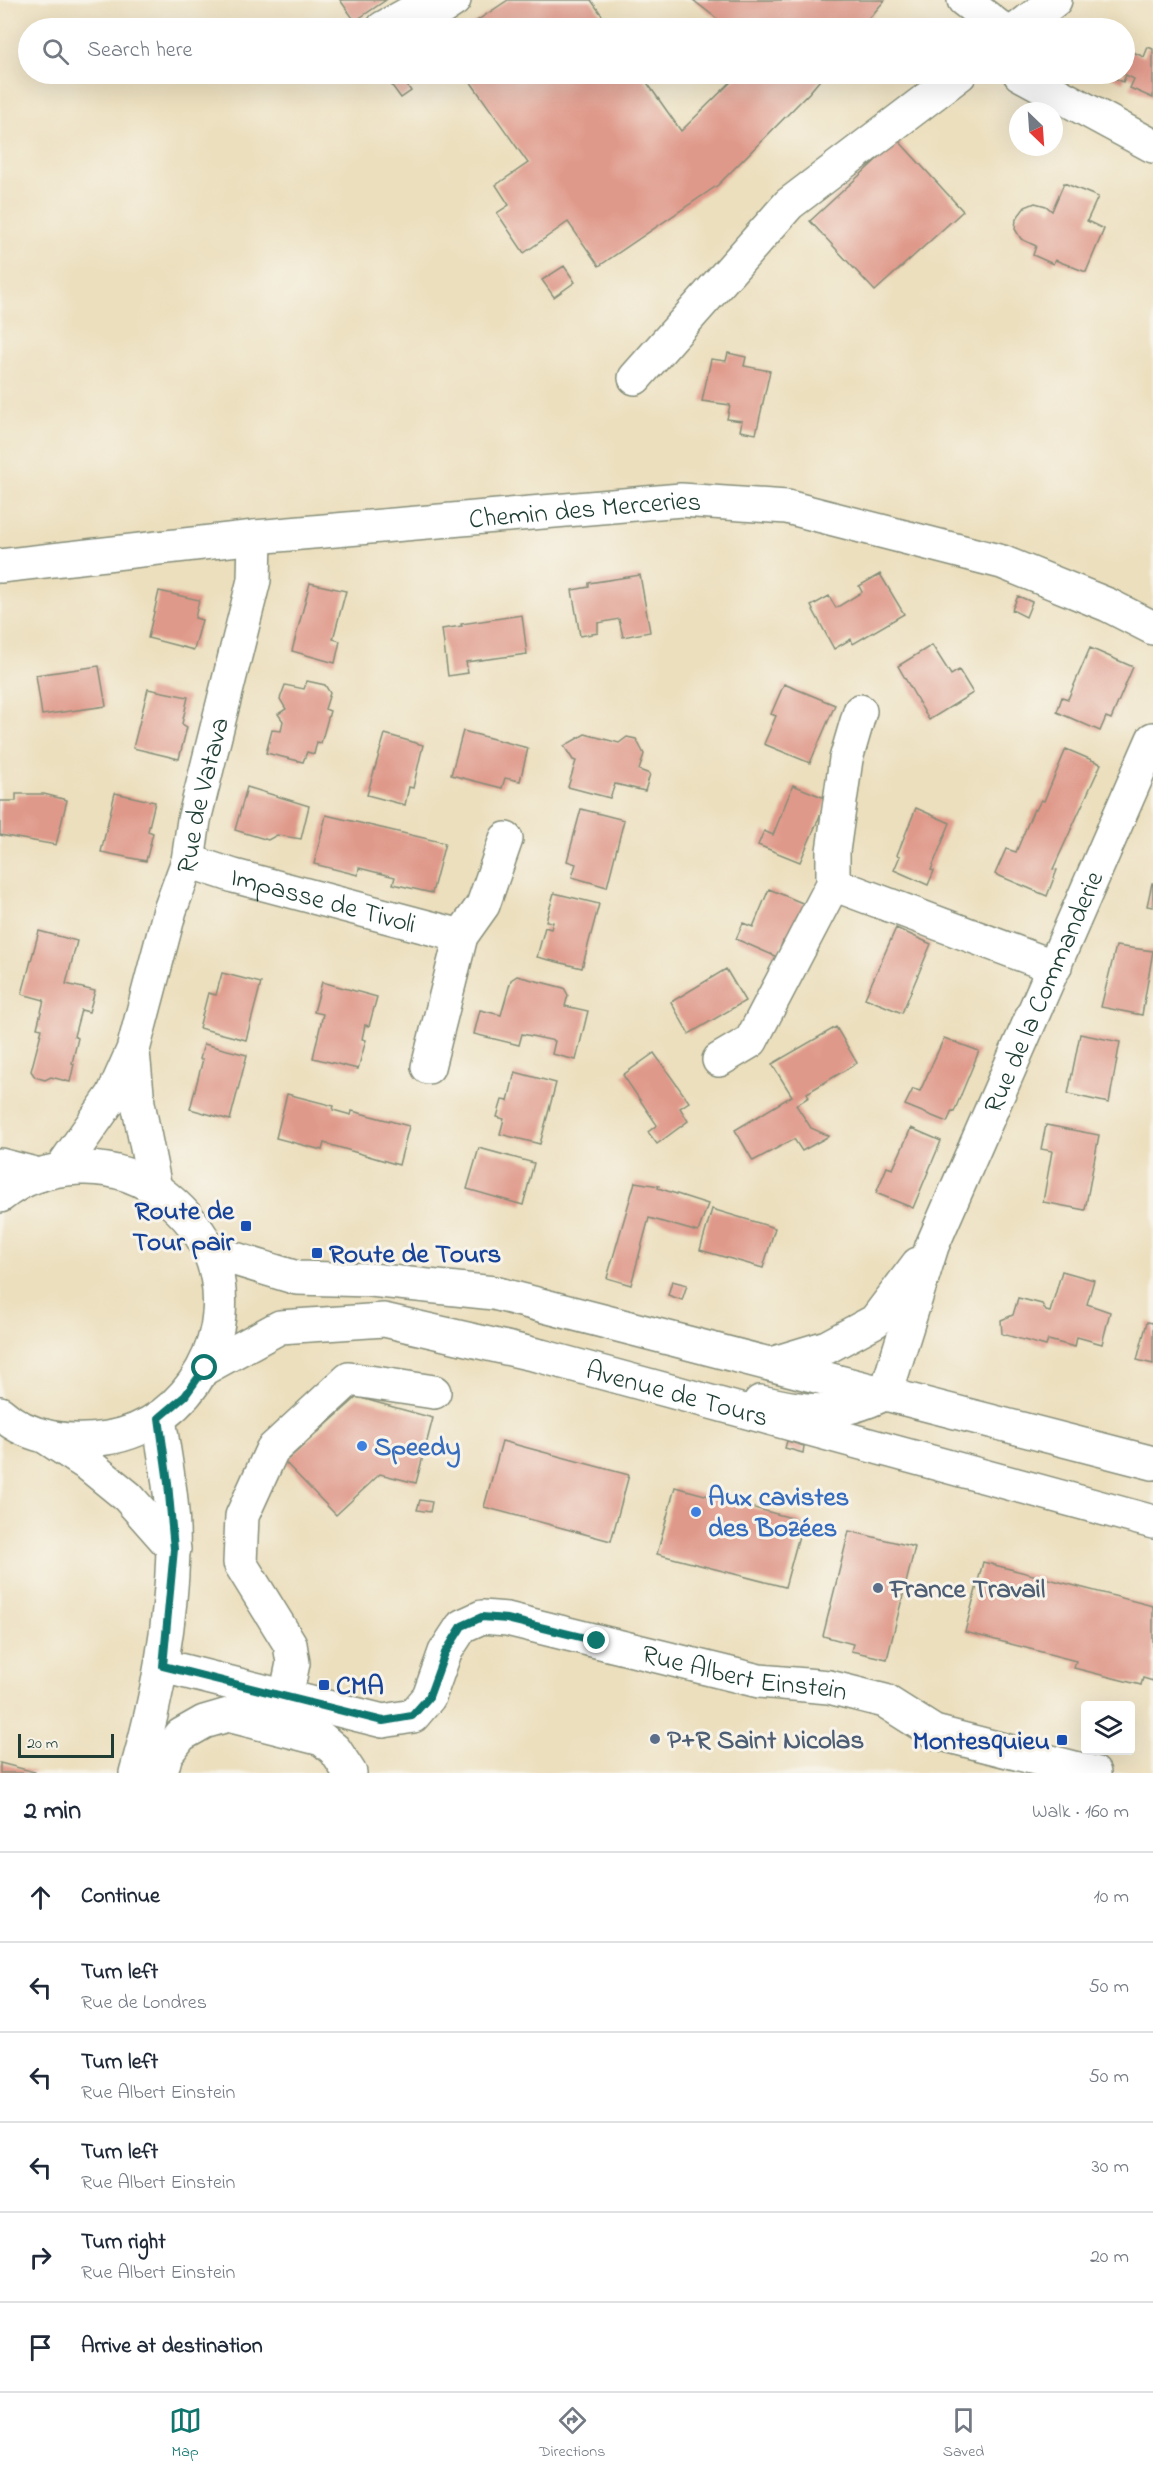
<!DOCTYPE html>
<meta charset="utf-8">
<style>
:root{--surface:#fff;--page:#f2f2f3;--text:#1f2937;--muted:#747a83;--line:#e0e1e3;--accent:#0f766e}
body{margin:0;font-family:"Indie Flower",sans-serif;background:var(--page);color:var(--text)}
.controls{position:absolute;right:18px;bottom:18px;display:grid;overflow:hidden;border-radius:6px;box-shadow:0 6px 24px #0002}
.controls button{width:54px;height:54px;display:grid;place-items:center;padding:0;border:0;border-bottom:2px solid var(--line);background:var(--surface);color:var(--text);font:30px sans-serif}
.compass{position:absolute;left:1009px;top:102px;width:54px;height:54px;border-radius:50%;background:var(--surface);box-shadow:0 6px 24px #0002;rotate:155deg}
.scale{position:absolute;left:18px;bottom:15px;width:96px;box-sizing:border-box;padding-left:6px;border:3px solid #1f3d34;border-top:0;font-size:16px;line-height:21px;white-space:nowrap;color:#1f3d34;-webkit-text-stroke:4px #f7f3e8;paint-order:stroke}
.stop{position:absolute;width:18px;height:18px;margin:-14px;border:4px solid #0f766e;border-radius:50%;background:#fff}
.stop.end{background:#0f766e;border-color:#fff;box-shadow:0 2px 6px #0008}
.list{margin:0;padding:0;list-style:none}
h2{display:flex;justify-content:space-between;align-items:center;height:78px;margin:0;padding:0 24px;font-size:26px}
h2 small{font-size:20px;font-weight:400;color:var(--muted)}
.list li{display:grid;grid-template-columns:39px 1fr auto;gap:18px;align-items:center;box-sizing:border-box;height:90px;padding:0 24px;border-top:2px solid var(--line)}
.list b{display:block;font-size:22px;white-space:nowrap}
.list p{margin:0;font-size:20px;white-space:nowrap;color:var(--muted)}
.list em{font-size:20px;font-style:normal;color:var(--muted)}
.icon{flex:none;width:33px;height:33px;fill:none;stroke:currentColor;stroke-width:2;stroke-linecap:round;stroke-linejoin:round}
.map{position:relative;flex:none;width:1153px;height:1773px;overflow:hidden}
.search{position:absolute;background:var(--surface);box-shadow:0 6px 24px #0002;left:18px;right:18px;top:18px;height:66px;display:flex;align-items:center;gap:15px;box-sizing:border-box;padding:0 21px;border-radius:33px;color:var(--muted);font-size:22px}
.sheet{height:618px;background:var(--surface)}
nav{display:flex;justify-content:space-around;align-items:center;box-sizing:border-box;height:84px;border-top:2px solid var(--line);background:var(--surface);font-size:16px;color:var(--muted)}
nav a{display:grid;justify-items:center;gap:3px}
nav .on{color:var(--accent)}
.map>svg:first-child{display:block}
.building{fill:#df998a}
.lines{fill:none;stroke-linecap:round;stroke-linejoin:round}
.minor-casing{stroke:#868e79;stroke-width:36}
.major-casing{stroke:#868e79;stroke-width:36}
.minor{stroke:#fff;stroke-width:33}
.major{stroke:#fff;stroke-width:33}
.route{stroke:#0f766e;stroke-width:8}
.transit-dot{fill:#1a4fb4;stroke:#f7f3e8;stroke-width:2}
.shop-dot{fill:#3f7fe0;stroke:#f7f3e8;stroke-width:2}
.service-dot{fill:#5c6f8a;stroke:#f7f3e8;stroke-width:2}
.labels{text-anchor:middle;stroke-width:6;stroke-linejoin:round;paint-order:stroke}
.street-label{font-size:27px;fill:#1f3d34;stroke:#f7f3e8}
.transit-label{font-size:27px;font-weight:bold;fill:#164399;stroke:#f7f3e8;text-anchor:end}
.shop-label{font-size:27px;font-weight:bold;fill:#366cbe;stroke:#f7f3e8;text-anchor:start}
.service-label{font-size:27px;font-weight:bold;fill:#4e5e75;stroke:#f7f3e8;text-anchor:start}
</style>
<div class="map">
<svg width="1153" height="1773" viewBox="0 0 1153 1773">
<rect width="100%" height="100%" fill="#f7f3e8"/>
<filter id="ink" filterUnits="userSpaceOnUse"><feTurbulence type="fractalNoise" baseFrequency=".0167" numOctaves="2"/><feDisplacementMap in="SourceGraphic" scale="12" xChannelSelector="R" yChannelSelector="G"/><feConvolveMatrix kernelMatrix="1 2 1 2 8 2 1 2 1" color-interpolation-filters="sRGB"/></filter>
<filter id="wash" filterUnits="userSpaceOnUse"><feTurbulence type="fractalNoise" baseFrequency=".008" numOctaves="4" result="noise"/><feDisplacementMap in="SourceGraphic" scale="24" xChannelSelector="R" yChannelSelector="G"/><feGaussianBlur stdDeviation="1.35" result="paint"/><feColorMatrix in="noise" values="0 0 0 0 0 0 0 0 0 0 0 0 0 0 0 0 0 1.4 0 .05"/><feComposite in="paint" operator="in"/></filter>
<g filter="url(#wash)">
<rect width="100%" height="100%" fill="#ecdfbe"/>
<g id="blocks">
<path class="building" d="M340,0h46l-31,21z
M508,0h83l20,28h-145z
M693,0h192l-24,28h-132z
M1087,21l18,7h-21z
M1148,47l5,2v49l-23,-10 4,-9 -8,-4 -3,7 -13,-6 1,-2h13v-26l20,9z
M465,74h176l40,57 58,-57h86l-16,19 -91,92 -119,81 -31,-44 -44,31 -27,-40 12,-8 -13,-20 32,-22z
M400,75l11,16 -10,7 -11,-15z
M898,140l65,71 -88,80 -65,-70z
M1064,183l34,14 -11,24 17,8 -18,43 -31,-12 -2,4 -20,-9 3,-9 -15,-7 -6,-10 1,-10 9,-12 10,-4 11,3 6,5z
M564,266l11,16 -21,15 -12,-17z
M728,353l18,4 -2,9 26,5 -14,63 -16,-3 2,-10 -15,-2 3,-14 -28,-4 9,-42 15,2z
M880,574l24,40 -51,30 -2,-5 -17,10 -23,-43 18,-10 7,12 26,-16 -3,-6z
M640,575l10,57 -27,5 -4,-18 -21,4v10l-18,3 -8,-46 17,-3v-4z
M310,583l36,8 -13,48 7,2 -5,22 -43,-12z
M159,591l40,9 -4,18 7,2 -8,30 -46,-12z
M1018,596l14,6 -6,15 -14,-7z
M522,615l5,39 -61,8 2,11 -20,3 -6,-47 20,-3 -1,-2z
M932,645l19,30 8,-5 14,23 -44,27 -31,-54z
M1090,648l43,19 -22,52 -5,-2 -6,14 -43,-19 5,-15 6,2z
M99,666l7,40 -64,9 -6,-40z
M307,681l18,4 5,8 -5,16 5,2 -9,32 -4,-1 -3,12 -7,-2 -4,10 -37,-9 6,-23 9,1 2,-10 -5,-7 8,-5 -6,-10 5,-14 19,4z
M784,684l51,21 -25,58 -46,-19 12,-28 -5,-2z
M148,689l40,8 -6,27 5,3 -8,32 -46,-11z
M463,731l65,17 -8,33 -15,-3 -3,10 -51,-13z
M385,734l38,11 -10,43 -4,-1 -4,18 -38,-10z
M585,734l34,9 8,-6 9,2 8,15 -5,16 11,4 -5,17 -30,-7 -5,14 -42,-11 8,-26 -3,-1 -9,-14z
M1066,749l35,15 -48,105 4,1 -10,26 -52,-22 11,-25 10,3 18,-43 2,1 5,-10 3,1z
M793,785l34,14 -27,63 -42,-17 6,-14 9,4z
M247,787l62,19 -8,33 -24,-4 -9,5 -33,-10z
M115,793l40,9 -7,29 5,2 -7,28 -45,-9z
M16,794h28l23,6 -11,45 -56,-10v-34h16z
M916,808l34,15 -19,47 3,1 -6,14 -34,-15 6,-14 -3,-1z
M581,809l43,11 -17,67 -35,-10 4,-13 -9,-3z
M326,815l119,28 -13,50 -39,-9 2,-7 -36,-9 -1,7 -44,-11z
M1152,883h1v24l-6,-1z
M769,889l38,16 -16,39 -8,-3 -6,16 -41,-18 7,-16 10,4z
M554,893l45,11 -17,64 -45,-11 8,-30 6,2 2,-7 -7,-1z
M896,928l35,16 -29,69 -37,-15z
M39,931l38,10 -11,43 29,7 -6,21 -8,-2 -7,26 4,2 -6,25 2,1 -4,18 -19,-5 -6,3 -10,-3 -4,-6 11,-42 -5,-1 7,-28 -22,-6z
M1116,946l37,5 -11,64 -41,-8z
M726,969l19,32 -56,33 -18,-32z
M222,973l39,10 -15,57 -47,-12 9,-35 8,2z
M517,976l47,12 4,7 -3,11 23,5 -12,49 -24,-6 3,-13 -33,-7 -3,11 -45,-11 6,-24 21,5 10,-35z
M322,982l55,15 -8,29 -4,-1 -3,14 4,1 -8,29 -45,-11 10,-44 -9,-2z
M836,1027l21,36 -50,30 2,4 -13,8 15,23 18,8 -27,15 -8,-12 -41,22 -18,-31 57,-34 -20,-32z
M1080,1034l40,8 -11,61 -41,-9z
M944,1038l35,13 -25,61 -2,-1 -5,11 -42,-17 8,-16 7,2z
M204,1044l43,11 -17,65 -40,-11 13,-50h-3z
M654,1053l35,49 -9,6 8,13 -31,23 -9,-12 9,-7 -34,-50z
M515,1072l41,11 -16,61 -40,-10 4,-15 -7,-2 5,-17 6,1z
M287,1094l47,12 -1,4 18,5 1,-4 57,15 -10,39 -75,-22 -2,7 -46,-12z
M1046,1125l53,10 -14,75 -42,-8 9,-51 -11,-2z
M911,1128l30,13 -28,67 -37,-15 11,-26 6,2z
M479,1148l55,15 -11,42 -56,-16z
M635,1182l24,4 -1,2 50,16 -10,28 -49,-14 -18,67 -24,-7z
M712,1209l63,19 -12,40 -63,-18z
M1062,1271l32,9 -7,24 23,8 -8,32 -25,-7 -2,10 -27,-7 -2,6 -44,-12 -1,-14 12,-5 5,-17 24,6 4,7 4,1z
M672,1281l15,4 -5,15 -14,-5z
M1147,1322l6,1v41l-16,-4z
M357,1397l76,21 -17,65 -36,-9 -44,41 -51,-53z
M502,1441l127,34 -18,66 -127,-34z
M787,1441l17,5 -1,7 -18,-5z
M675,1487l128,34 -18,66 -128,-33z
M420,1500l12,2 -2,10 -13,-2z
M849,1531l66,16 -28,112 -36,-8 2,-7 -30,-8z
M983,1562l170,44v75l-10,-3 -2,7 -67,-17 2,-7 -111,-29z
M0,1763l35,9v1h-35z"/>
</g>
</g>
<g filter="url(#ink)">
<use href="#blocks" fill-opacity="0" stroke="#868e79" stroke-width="1.5"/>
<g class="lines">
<defs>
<g id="minor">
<path d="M964,0l36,28"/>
<path d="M383,28l27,-15 32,-5 12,-8"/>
<path d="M1019,28l36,-28"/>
<path d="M1020,74l133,72"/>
<path d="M635,378l154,-174 171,-130"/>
<path id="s1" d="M0,566l255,-29 426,-37 106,7 215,55 106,43 45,23"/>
<path id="s2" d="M188,861l46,15 227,60"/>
<path d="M833,884l222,83"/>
<path d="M133,1052l5,51 17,85"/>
<path d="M719,1060l32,-19 82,-157v-33l13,-92 14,-48"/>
<path d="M428,1067l33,-131 22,-31 23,-66"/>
<path id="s3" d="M61,1169l52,-74 20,-45 37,-140 18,-49 6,-41 60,-240 1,-43"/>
<path d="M771,1364l56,-17 48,-26 43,-57"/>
<path id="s4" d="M760,1402c52,11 77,15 126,-9l46,-147 221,-507"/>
<path d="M44,1436l46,30 38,31 46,52"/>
<path id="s5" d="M163,1666l220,55 30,-5 16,-19 16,-45 17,-26 20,-9 25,2 252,62 70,6 56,14 49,31 160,41"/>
<path d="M286,1697l7,-34 -3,-19 -50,-81 2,-47 30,-66 77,-71 85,13"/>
<path d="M136,1773c21,-73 35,-146 37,-222 2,-44 -8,-90 -14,-133"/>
<path d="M161,1773l5,-19 15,-19 23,-13 24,-7 94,24 13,11 15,23"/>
</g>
<g id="major">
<path d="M0,1165l39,10"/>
<path d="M0,1196c22,-18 51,-27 80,-28 32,-1 63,9 87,30 18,15 33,32 42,53 34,79 -18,174 -102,187 -36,6 -79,1 -107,-25"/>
<path d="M209,1251l88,27 74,2 123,13 659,170"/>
<path id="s6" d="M205,1368l75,-41 104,-7 157,36 612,166"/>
</g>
</defs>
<use href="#minor" class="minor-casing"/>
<use href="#major" class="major-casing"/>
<use href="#minor" class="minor"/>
<use href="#major" class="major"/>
</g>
</g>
<g class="lines" filter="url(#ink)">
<path class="route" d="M205,1368l-20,28 -26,22 9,65 6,66 -11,117 220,55 29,-5 17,-19 16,-44 17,-27 20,-9 25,2 90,22"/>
</g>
<g class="transit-dot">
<rect x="240" y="1220" width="12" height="12" rx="3"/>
<rect x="311" y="1247" width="12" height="12" rx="3"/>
<rect x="318" y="1679" width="12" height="12" rx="3"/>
<rect x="1056" y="1734" width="12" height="12" rx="3"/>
</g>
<g class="shop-dot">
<circle cx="362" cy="1446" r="6"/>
<circle cx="696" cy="1512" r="6"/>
</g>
<g class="service-dot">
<circle cx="878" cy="1588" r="6"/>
<circle cx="655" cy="1739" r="6"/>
</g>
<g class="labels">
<g class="street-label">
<text dy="9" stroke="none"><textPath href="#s1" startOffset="588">Chemin des Merceries</textPath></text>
<text dy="9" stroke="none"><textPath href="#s3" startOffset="404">Rue de Vatava</textPath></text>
<text dy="9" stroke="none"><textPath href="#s2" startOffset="141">Impasse de Tivoli</textPath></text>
<text dy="9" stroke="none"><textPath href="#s4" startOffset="561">Rue de la Commanderie</textPath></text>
<text dy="9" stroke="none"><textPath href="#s6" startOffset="492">Avenue de Tours</textPath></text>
<text dy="9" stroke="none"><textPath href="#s5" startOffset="652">Rue Albert Einstein</textPath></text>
</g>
<g class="transit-label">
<text x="234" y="1219">Route de<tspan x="234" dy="31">Tour pair</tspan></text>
<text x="329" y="1262" text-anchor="start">Route de Tours</text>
<text x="336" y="1694" text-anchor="start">CMA</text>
<text x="1050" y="1749">Montesquieu</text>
</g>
<g class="shop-label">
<text x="374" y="1455">Speedy</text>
<text x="708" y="1505">Aux cavistes<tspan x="708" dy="31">des Bozées</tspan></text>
</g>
<g class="service-label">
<text x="890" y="1597">France Travail</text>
<text x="667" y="1748">P+R Saint Nicolas</text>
</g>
</g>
</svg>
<div class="controls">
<button><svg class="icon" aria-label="layers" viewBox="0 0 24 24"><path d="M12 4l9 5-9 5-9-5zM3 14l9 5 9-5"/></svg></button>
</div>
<svg class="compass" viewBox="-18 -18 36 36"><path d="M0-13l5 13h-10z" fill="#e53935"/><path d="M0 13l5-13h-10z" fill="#747a83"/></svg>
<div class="scale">20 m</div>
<div class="stop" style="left:205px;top:1368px"></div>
<div class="stop end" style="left:597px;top:1641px"></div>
<div class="search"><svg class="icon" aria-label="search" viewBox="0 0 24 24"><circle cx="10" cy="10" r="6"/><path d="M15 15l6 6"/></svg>Search here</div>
</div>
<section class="sheet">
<h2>2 min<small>Walk · 160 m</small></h2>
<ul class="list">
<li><svg class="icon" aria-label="ahead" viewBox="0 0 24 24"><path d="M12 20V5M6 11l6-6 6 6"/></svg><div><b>Continue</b></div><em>10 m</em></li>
<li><svg class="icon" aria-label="left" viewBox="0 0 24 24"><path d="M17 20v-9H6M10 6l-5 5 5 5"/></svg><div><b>Turn left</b><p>Rue de Londres</p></div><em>50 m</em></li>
<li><svg class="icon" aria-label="left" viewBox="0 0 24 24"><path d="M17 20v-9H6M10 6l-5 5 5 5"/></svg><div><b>Turn left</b><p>Rue Albert Einstein</p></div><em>50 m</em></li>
<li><svg class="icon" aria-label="left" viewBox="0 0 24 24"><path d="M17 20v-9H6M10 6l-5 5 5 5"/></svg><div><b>Turn left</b><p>Rue Albert Einstein</p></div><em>30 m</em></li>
<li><svg class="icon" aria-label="right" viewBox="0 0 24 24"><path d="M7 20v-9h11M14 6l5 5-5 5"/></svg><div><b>Turn right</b><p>Rue Albert Einstein</p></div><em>20 m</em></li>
<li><svg class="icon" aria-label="arrive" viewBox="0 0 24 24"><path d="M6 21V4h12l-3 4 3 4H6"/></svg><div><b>Arrive at destination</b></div></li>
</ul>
</section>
<nav>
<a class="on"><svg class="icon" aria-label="map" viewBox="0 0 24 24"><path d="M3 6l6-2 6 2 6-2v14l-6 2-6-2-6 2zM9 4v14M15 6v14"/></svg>Map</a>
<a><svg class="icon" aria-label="directions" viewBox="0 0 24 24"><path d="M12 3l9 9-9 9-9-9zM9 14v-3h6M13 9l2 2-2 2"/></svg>Directions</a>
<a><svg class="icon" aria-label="saved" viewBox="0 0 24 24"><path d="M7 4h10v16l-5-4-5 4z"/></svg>Saved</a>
</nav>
